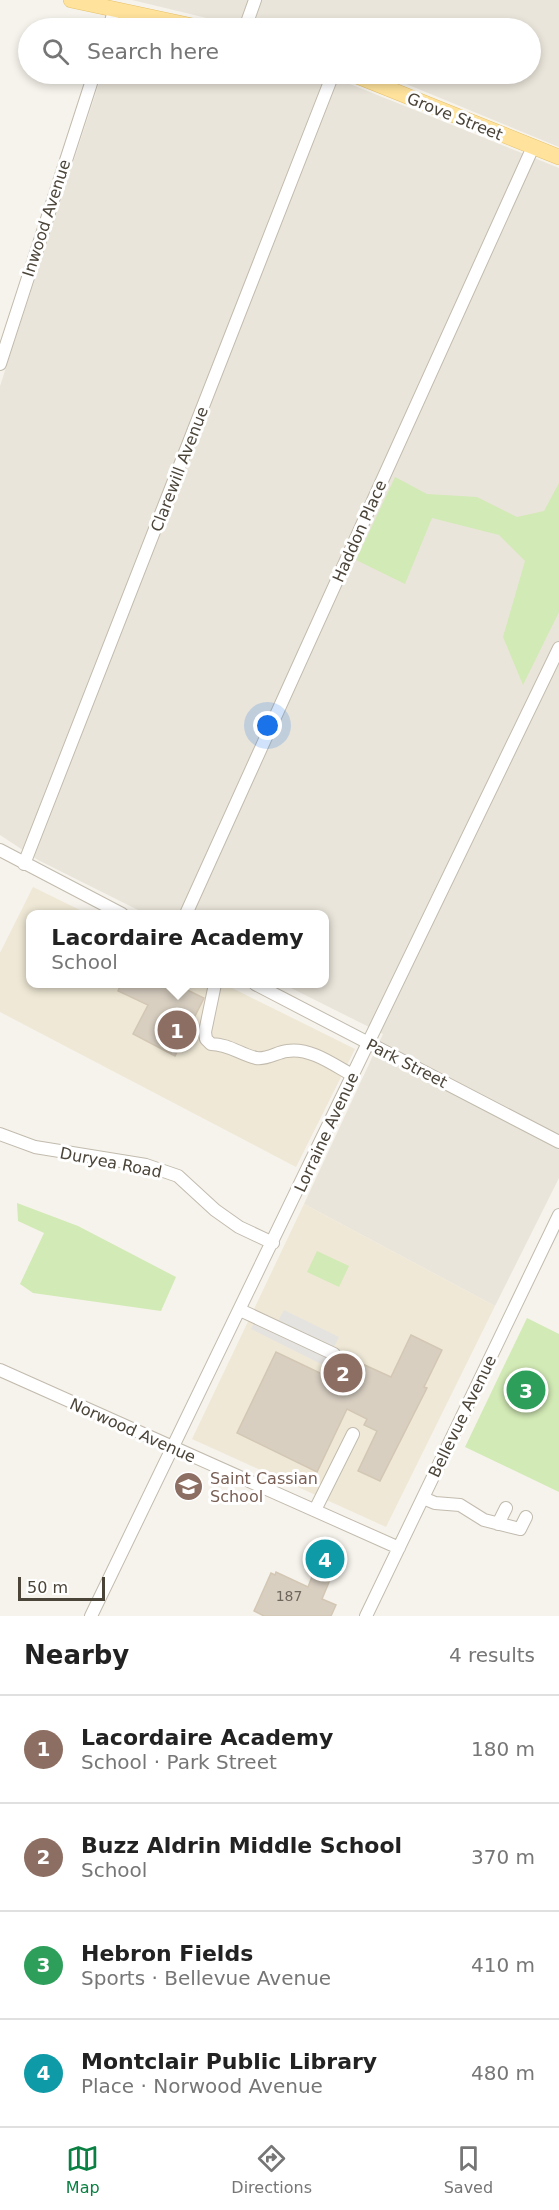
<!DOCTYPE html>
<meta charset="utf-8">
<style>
:root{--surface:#fff;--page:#f6f6f6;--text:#222;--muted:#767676;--line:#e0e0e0;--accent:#0b8043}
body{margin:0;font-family:"DejaVu Sans",sans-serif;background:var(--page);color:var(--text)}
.scale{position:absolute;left:18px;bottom:15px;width:87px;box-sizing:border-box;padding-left:6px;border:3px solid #4b4439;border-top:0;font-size:16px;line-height:21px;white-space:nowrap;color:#4b4439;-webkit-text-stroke:4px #fff;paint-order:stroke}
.you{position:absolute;left:268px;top:726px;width:21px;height:21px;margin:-15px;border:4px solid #fff;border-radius:50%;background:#1a73e8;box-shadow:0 0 0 9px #1a73e833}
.badge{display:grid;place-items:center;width:39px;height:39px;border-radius:50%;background:var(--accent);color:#fff;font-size:20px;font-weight:700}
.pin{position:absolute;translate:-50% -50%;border:3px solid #fff;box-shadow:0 2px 6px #0006}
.popup{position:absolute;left:26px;top:910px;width:303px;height:78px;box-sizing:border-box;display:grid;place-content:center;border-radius:12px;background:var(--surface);filter:drop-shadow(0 2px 4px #0005);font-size:20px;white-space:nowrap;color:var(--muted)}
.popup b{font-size:22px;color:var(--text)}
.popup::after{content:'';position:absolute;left:50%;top:100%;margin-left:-12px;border:12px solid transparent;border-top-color:var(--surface)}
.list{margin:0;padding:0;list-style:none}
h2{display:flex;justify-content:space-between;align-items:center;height:78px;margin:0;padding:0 24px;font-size:26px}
h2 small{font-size:20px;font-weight:400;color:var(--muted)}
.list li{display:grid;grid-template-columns:39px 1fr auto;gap:18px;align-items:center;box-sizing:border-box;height:108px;padding:0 24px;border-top:2px solid var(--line)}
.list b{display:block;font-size:22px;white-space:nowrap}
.list p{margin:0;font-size:20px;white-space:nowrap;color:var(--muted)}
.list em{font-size:20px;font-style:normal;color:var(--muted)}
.icon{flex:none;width:33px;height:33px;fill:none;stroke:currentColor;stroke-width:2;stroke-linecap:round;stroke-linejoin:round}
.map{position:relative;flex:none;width:559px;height:1616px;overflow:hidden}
.search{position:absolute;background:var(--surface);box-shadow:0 3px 9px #0003;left:18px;right:18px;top:18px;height:66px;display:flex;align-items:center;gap:15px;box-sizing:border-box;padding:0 21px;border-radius:33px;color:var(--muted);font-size:22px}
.sheet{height:510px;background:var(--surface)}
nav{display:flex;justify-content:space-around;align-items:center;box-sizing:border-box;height:84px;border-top:2px solid var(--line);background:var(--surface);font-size:16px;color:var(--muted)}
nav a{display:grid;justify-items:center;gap:3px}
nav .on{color:var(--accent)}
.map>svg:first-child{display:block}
.residential{fill:#eae5da}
.education{fill:#efe8d6}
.green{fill:#d2eab5}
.parking{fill:#e5e3e0}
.building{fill:#d8cfc1;stroke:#d3c7b4;stroke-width:1.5}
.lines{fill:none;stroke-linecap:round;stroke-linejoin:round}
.minor-casing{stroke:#c2bbae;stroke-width:14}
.major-casing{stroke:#e6c16a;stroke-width:16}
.minor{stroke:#fff;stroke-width:12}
.major{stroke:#ffe39c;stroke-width:15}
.labels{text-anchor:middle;stroke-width:6;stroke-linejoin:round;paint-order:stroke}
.number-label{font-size:14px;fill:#6e675b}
.street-label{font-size:16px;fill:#4b4439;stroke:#fff}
.education-label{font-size:16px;fill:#785e54;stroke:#fff;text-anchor:start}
</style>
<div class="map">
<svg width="559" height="1616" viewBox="0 0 559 1616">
<rect width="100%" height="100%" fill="#f6f3ec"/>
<path class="residential" d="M132,0h427v147l-177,-73h148v-46h-282z
M102,74h223l234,94v1010l-64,128 -191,-102 79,-170 -100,-50h41v-70h-178l-108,-54 -38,-25v-449z"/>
<path class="education" d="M33,887l55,27h-58v70h194l131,65 -59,118 -296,-155v-59z
M304,1204l191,102 -109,221 -194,-88z"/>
<path class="green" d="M395,477l32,17 50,3 40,20 27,-6 15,-28v129l-36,73 -20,-48 22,-76 -26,-26 -67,-17 -27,66 -49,-24z
M17,1203l61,23 98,51 -15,34 -128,-18 -13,-9 24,-51 -26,-12z
M317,1251l32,15 -10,21 -32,-15z
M527,1318l32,16v158l-94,-45z"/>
<path class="parking" d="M284,1310l55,27 -6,12 4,2 -8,17 -78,-39 8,-17 19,9z"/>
<path class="building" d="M121,984h54l29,14 -29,58 -42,-22 15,-29 -30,-14z
M411,1335l31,15 -18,37 3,1 -47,93 -22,-10 19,-40 -13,-6 3,-6 -20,-10 -30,63 -80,-39 39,-81 69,33 11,-24 35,16z
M327,1545l15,6 -20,48 14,6 -5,11h-67l-10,-5 17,-38 4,2 1,-3 32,15 7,-18 -7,-3 8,-18 8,4z"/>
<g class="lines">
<defs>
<path id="minor" d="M109,28l5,-17
M245,28l10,-28
M0,364l94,-290
M0,850l122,64
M24,864l309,-790
M186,914l347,-767
M215,984l-10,48 1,7 5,5c17,0 29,10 45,14 11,2 21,-6 31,-7 23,-4 47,14 65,24
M255,984l304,158
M0,1134l35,13 111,18 32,11 37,34 24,17 34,16
M240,1310l94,44
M0,1370l399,178
M423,1498l12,5 25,2 24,15 36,9 6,-12
M315,1510l38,-76
M498,1524l8,-16
M91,1616l468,-968
M366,1616l193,-401"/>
<path id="major" d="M71,0l131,28
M352,74l207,83"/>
</defs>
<use href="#minor" class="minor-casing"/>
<use href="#major" class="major-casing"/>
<use href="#minor" class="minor"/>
<use href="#major" class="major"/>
</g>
<defs>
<symbol id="school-disc" viewBox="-11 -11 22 22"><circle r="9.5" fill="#8d6e63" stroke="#fff"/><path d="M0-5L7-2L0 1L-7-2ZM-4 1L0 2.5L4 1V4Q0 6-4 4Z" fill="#fff"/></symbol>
</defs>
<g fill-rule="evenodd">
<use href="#school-disc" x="172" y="1470" width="33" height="33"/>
</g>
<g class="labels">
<g class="number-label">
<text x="289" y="1601">187</text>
</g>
<g class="street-label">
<text transform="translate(455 116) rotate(22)" y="6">Grove Street</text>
<text transform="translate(46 218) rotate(-72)" y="6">Inwood Avenue</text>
<text transform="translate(179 469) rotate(-69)" y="6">Clarewill Avenue</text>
<text transform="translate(359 531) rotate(-66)" y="6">Haddon Place</text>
<text transform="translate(407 1063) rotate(27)" y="6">Park Street</text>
<text transform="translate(326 1132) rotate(-65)" y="6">Lorraine Avenue</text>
<text transform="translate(111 1162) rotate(11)" y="6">Duryea Road</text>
<text transform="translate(462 1416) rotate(-64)" y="6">Bellevue Avenue</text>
<text transform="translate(133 1430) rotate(24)" y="6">Norwood Avenue</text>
</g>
<g class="education-label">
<text x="210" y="1484">Saint Cassian<tspan x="210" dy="18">School</tspan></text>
</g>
</g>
</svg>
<div class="scale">50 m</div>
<div class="you"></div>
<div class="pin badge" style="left:177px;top:1030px;background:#8d6e63">1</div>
<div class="popup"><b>Lacordaire Academy</b>School</div>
<div class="pin badge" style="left:343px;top:1373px;background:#8d6e63">2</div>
<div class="pin badge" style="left:526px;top:1390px;background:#2e9e5b">3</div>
<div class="pin badge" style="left:325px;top:1559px;background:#0f9aa8">4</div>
<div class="search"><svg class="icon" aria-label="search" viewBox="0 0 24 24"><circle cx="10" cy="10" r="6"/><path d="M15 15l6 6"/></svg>Search here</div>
</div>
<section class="sheet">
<h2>Nearby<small>4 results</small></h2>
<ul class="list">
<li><span class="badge" style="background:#8d6e63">1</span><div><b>Lacordaire Academy</b><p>School · Park Street</p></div><em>180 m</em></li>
<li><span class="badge" style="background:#8d6e63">2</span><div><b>Buzz Aldrin Middle School</b><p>School</p></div><em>370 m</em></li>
<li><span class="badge" style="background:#2e9e5b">3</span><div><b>Hebron Fields</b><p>Sports · Bellevue Avenue</p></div><em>410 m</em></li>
<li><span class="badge" style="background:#0f9aa8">4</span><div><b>Montclair Public Library</b><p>Place · Norwood Avenue</p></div><em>480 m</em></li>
</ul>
</section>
<nav>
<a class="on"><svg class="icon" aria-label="map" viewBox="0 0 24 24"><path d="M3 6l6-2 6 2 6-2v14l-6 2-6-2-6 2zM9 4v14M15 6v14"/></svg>Map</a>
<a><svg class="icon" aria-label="directions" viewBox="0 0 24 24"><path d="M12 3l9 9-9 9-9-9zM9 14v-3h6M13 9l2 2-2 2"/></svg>Directions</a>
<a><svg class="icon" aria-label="saved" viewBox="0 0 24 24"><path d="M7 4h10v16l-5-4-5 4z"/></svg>Saved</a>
</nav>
